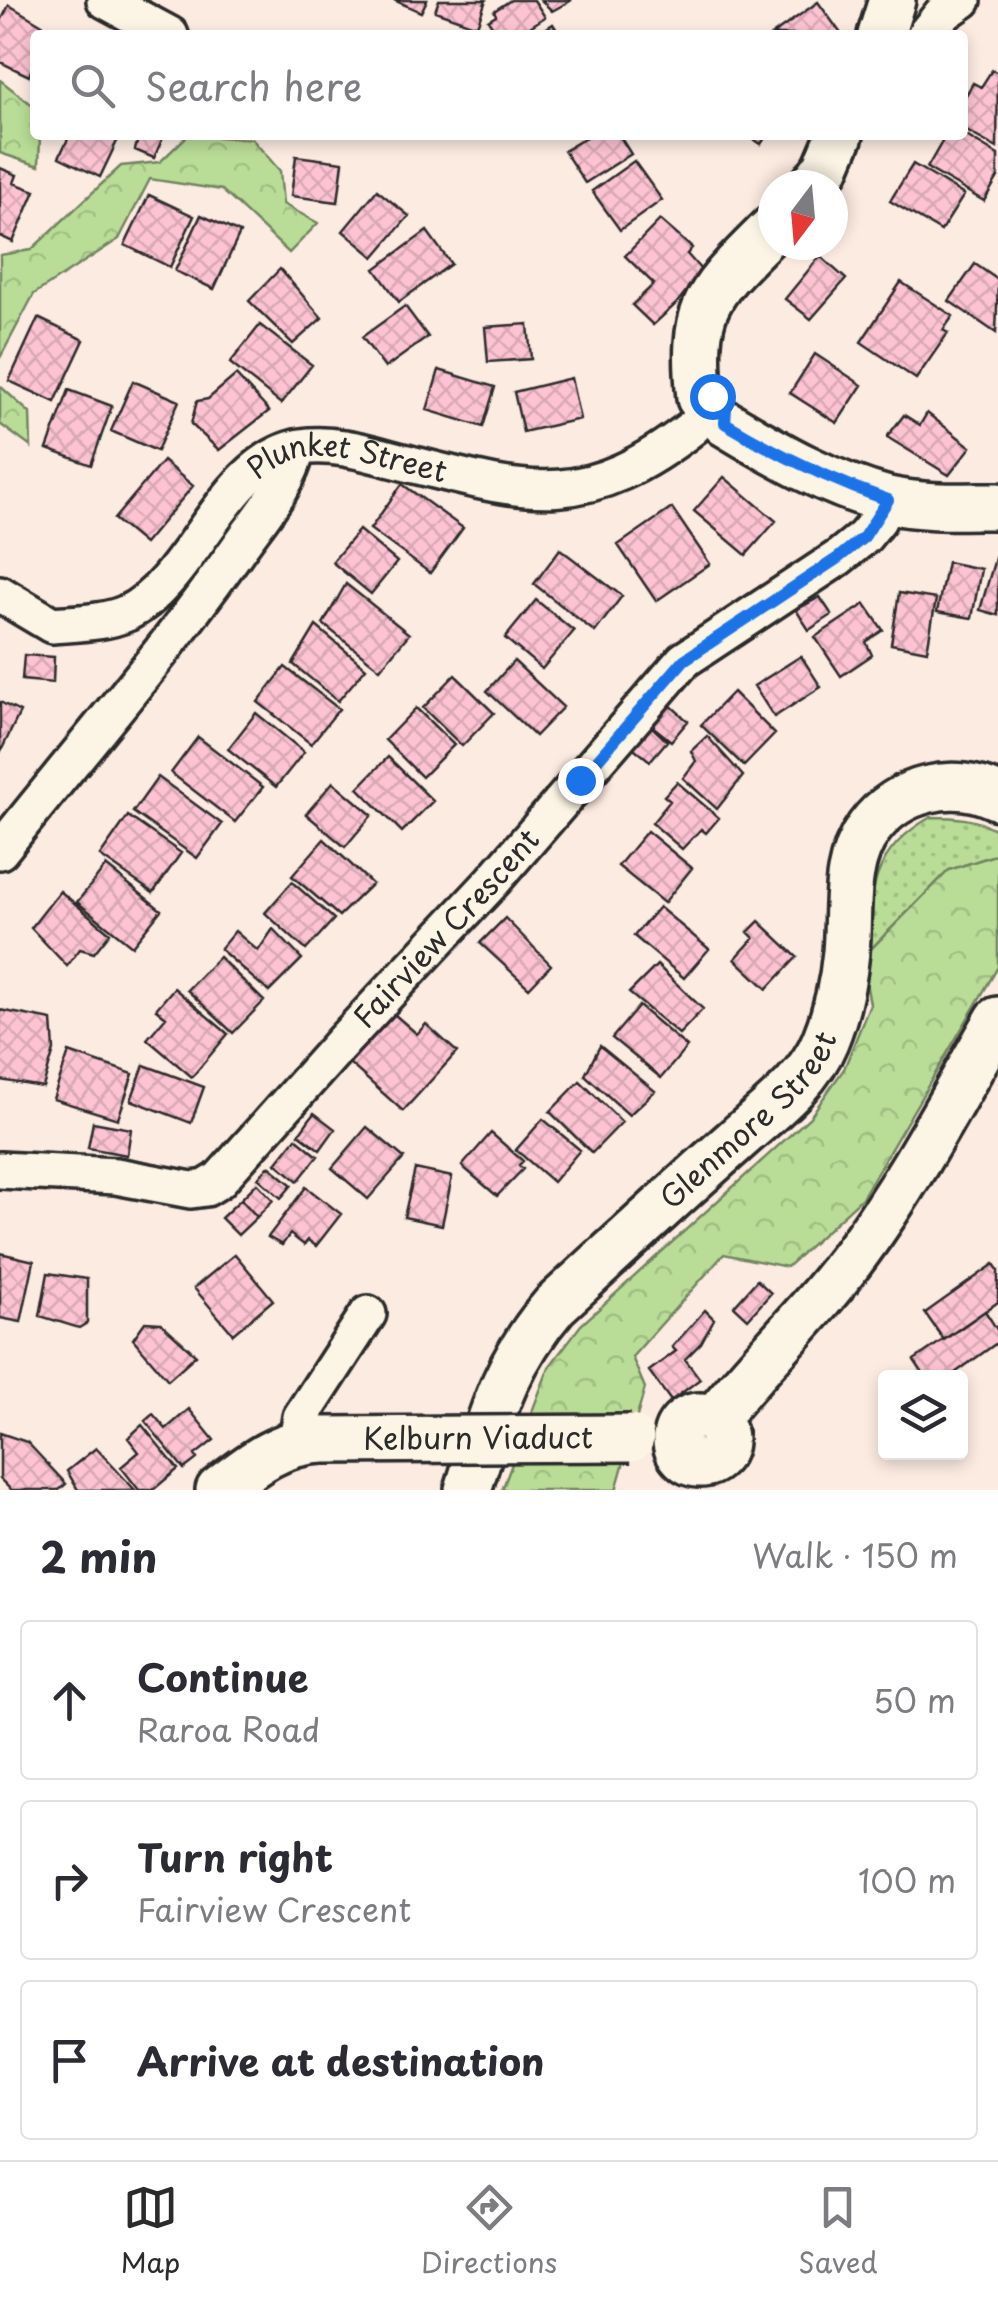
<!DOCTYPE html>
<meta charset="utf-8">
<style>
:root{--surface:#fff;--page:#f7f7f7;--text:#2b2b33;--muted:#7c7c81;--line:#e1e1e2;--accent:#2b2b2b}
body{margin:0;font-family:"Playpen Sans",sans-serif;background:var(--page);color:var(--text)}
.controls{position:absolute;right:30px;bottom:30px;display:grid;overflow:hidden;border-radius:10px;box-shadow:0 5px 15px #0003}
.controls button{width:90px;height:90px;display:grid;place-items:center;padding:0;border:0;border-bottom:2px solid var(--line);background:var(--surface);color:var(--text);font:50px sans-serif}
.compass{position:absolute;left:758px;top:170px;width:90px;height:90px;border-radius:50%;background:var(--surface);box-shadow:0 5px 15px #0003;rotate:196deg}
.stop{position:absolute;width:30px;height:30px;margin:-22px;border:8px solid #1a73e8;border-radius:50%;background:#fff}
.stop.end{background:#1a73e8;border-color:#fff;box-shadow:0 2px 10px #0008}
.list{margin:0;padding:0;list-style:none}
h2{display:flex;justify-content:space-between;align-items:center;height:130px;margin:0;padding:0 40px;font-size:42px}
h2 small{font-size:32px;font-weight:400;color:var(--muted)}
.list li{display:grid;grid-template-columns:65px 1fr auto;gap:30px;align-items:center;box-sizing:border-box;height:160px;margin:0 20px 20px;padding:0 20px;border:2px solid var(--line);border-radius:10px}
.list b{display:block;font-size:38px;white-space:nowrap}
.list p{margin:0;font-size:32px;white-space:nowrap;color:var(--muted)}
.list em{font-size:32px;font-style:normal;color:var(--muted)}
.icon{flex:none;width:55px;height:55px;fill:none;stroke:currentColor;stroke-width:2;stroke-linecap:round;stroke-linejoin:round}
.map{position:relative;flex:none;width:998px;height:1490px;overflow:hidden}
.search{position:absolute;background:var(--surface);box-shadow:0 5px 15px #0003;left:30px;right:30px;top:30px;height:110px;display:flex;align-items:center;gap:25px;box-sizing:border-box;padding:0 35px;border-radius:10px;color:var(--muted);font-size:38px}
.sheet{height:670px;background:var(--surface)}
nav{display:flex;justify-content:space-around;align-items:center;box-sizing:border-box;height:140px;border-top:2px solid var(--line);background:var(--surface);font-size:28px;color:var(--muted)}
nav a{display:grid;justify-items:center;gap:5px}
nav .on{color:var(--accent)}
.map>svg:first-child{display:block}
.grass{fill:url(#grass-dots);stroke:#728461;stroke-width:2.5}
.forest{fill:url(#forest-crowns);stroke:#728461;stroke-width:2.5}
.building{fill:url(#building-cross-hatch);stroke:#2b2b2b;stroke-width:2.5}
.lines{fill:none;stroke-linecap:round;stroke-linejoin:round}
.minor-casing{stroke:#2b2b2b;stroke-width:42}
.major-casing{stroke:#2b2b2b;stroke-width:52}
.minor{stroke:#fcf5e5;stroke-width:35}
.major{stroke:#fcf5e5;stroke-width:45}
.major-bridge-casing{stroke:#2b2b2b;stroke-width:52;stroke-linecap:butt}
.major-bridge{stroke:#fcf5e5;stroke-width:45}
.route{stroke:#1a73e8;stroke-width:12}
.labels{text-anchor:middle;stroke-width:8;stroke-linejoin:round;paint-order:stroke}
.street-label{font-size:30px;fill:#2b2b2b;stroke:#fcf5e5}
</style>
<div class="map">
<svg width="998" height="1490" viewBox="0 0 998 1490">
<defs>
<pattern id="grass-dots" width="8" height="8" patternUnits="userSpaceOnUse" patternTransform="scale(2.5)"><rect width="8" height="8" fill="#b9dd97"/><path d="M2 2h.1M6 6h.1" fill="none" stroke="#9fbe82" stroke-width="1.8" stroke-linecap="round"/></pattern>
<pattern id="forest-crowns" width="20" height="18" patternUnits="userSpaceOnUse" patternTransform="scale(2.5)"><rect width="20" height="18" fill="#b9dd97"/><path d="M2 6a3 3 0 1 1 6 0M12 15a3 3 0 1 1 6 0" fill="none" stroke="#9fbe82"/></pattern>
<pattern id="building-cross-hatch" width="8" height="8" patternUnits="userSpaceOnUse" patternTransform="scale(2.5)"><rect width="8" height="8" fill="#fdc3d3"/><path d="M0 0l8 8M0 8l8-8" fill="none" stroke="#d9a8b5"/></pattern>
</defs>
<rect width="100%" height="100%" fill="#fcebe1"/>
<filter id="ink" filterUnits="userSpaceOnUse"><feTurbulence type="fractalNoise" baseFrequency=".01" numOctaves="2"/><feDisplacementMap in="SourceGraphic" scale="20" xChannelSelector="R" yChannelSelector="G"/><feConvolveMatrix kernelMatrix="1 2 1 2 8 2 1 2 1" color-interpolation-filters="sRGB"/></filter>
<g filter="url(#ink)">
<path class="grass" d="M931,817c25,0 45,1 67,14v23l-49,16 -81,82c2,-62 4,-102 63,-135z"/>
<path class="forest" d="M0,80l35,27v28h5l-1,31 -39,-13z
M188,135l64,4 28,32 3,33 35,19 -29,30 -67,-63 -72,-11 -31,60 -85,55 -34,64v-103l31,-5 90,-84 39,-4z
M0,386l30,27 1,34 -31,-23z
M998,854v113l-136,231 -75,69 -63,-13 -92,103 13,31 -29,102h-114l47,-123 32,-42 229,-208 34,-48 26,-65 -4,-22 2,-30 81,-82z"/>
<path class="building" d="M394,0h33l-6,12z
M439,0h47l-9,26 -42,-15z
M511,0h23l11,17 -27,18h-20l-10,-15 8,-5 -2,-4z
M541,0h31l-20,11z
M818,2l24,33h-70z
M9,5l50,30h-24v38l-4,-2 -2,5 -29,-14v-39z
M553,24l7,11h-24z
M992,70l6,3 -1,75 -34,-19v-29l10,-17 8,4z
M963,134l35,21v22l-14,24 -57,-33 19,-33z
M70,135h50l-20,42 -41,-20z
M139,135h25l-10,23 -19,-8z
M590,135h29l12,19 -46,29 -21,-32z
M747,135h20l-6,9z
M296,156l47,6 -5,40 -47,-6z
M634,161l28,39 -42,30 -28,-39z
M913,164l51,31 -23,36 -51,-30z
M0,168l17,7 -3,8 21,8 -22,51 -13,-6z
M377,190l32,26 -35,41 -31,-26z
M149,195l45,21 -24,51 -45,-22z
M201,215l39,18 -26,56 -39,-18z
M660,220l32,28 -5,6 15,17 -26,33 -23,21 -21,-20 22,-21 -29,-28z
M427,231l24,33 -52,38 -24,-33z
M820,256l26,23 -35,40 -26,-20z
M975,264l23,16 -2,53 -47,-32z
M280,269l42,49 -29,26 -44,-43z
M901,282l52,34 -10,14 5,3 -32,46 -55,-37z
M405,306l23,31 -43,31 -23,-31z
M38,318l46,22 -29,62 -46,-21z
M528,324l3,35 -43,3 -3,-35z
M260,325l52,40 -31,39 -51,-41z
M815,354l47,31 -25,38 -47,-30z
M439,370l56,17 -12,40 -56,-17z
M236,375l33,36 -50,39 -28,-26 6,-23 11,-2z
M571,378l9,41 -57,13 -9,-40z
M133,381l46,20 -22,50 -46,-20z
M69,390l43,16 -21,59 -44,-16z
M927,413l44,34 -22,28 -62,-38 17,-22 16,10z
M163,461l30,25 -49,58 -30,-25z
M724,477l52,44 -30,34 -52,-44z
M402,484l61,44 -33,45 -60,-44z
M672,508l38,56 -54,37 -38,-56z
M359,530l38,32 -26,32 -39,-32z
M560,549l62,47 -27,36 -61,-48z
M996,555l2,1v59l-18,-5z
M947,562l34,7 -9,49 -35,-6z
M346,584l63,50 -29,35 -57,-45z
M899,593l37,6 -9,52 -36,-7z
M820,597l12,18 -23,15 -13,-20z
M536,600l38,31 -32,38 -37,-31z
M865,604l18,26 -17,12 6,13 -31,21 -26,-39z
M316,626l50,42 -28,33 -45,-37z
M24,655l30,2 -1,26 -31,-3z
M801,656l20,31 -47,30 -20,-31z
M514,661l49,46 -28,29 -48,-45z
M285,667l54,42 -28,35 -53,-42z
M455,675l39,38 -32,33 -39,-38z
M733,692l42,42 -31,32 -43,-41z
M0,702l20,10 -20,41z
M669,704l19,17 -17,20 -20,-16z
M416,708l38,37 -32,32 -37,-37z
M256,713l48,39 -28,35 -48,-38z
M649,724l18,17 -17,20 -20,-16z
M707,736l36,40 -26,33 -34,-31 13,-17 -5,-10z
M198,737l65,50 -28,35 -64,-49z
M388,757l45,44 -31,31 -44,-44z
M158,777l64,47 -25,34 -64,-46z
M333,782l39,33 -27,32 -39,-33z
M677,782l42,36 -13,15 -5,-4 -19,20 -30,-26 18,-22 -6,-5z
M128,816l53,37 -28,40 -53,-37z
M647,831l45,37 -28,35 -46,-37z
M324,839l48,45 -33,32 -47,-40z
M106,866l55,44 -29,36 -55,-44z
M292,882l42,37 -28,31 -41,-37z
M60,891l50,42 -16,20 -14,-4 -13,17 -36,-38z
M659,907l50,42 -25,29 -50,-42z
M505,918l46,47 -22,23 -49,-45z
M759,921l38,36 -30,32 -32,-30 19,-21 -6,-6z
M273,929l29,30 -33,33 -49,-43 15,-18 23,20z
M219,957l45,44 -31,32 -46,-43z
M657,965l46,44 -24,25 -50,-41z
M174,988l54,46 -36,43 -45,-38 19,-22 -10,-8z
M639,1006l48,41 -26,31 -49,-40z
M0,1010l52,10 2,30 -11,37 -43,-7z
M394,1014l23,20 9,-10 31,28 -54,59 -54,-48z
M600,1046l55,45 -26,24 -44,-40z
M69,1052l64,22 -15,45 -65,-20z
M144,1065l60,22 -13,36 -60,-23z
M580,1081l42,41 -30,31 -42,-41z
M314,1113l21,16 -15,21 -21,-16z
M543,1119l37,31 -27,32 -37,-32z
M93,1122l38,7 -4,26 -39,-7z
M367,1127l37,31 -36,41 -36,-31z
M491,1133l32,28 -4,4 4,4 -26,27 -35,-30z
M296,1138l22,18 -20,25 -22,-18z
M269,1166l23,19 -11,13 -23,-20z
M415,1169l37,8 -10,48 -38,-8z
M257,1183l16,17 -16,17 -16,-18z
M306,1187l35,27 -25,32 -8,-6 -4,5 -14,-11 -8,11 -14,-8z
M241,1199l16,18 -19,18 -17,-17z
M0,1253l34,8 -13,61 -21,-4z
M235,1254l38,46 -40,34 -39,-46z
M994,1264l4,6v32l-54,38 -19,-27z
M48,1273l39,6v44l-8,5 -39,-12z
M757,1280l14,13 -23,26 -14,-13z
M705,1310l9,9 -13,24 -16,16 15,20 -29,22 -22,-30 27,-20 -4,-4z
M985,1311l13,20v11l-50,36h-22l-12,-18z
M145,1322l16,1 35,32 -28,25 -35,-41z
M189,1409l25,31 -19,15 2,4 -13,10 -39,-48 8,-7 13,15z
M142,1425l36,44 -25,21h-14l-18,-23 18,-15 -11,-14z
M0,1433l27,9 39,42 -7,6h-48l-11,-11z
M96,1448l39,42h-57l-11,-19z"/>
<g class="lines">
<defs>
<g id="minor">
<path d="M105,0l65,35"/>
<path d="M925,35l16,-20 22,-15"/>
<path id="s1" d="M0,594l52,31c23,-2 53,-2 75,-12 66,-32 96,-152 174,-166 33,-5 67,6 98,14 126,32 183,53 294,-34"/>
<path d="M0,851c80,-101 166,-199 240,-305 22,-31 49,-61 57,-98"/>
<path id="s2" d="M0,1170l116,6 75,14 15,-2 13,-8 125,-140 149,-159 191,-221 154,-102 26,-21 14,-17 10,-20"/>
<path d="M297,1442l4,-25 67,-103"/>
</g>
<g id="major">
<path d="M881,35l11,-35"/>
<path d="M813,185l13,-17 14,-33"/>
<path d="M700,398c-10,-96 9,-105 73,-170"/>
<path d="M725,423c51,31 105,62 163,77 36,8 74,6 110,6"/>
<circle cx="700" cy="1440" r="24"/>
<path d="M715,1418c46,-58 101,-109 144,-169 53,-72 94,-152 139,-229"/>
<path d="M219,1490c32,-25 61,-49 104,-50"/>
<path id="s3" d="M468,1490c23,-73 36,-126 87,-185 60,-55 119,-110 180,-164 33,-30 73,-58 90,-100 12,-29 18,-58 21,-89 4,-43 -4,-86 23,-124 29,-40 85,-53 129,-31"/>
</g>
</defs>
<use href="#minor" class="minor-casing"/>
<use href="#major" class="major-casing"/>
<use href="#minor" class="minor"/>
<use href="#major" class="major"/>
<defs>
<g id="major-bridge">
<path id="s4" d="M323,1440l308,-2"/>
</g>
</defs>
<use href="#major-bridge" class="major-bridge-casing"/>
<use href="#major-bridge" class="major-bridge"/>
</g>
</g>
<g class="lines" filter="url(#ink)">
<path class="route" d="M580,780l104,-120 154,-102 26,-21 24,-37c-58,-20 -110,-45 -163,-77l1,-15 -14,-12"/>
</g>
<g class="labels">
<g class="street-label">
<text dy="10" stroke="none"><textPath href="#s1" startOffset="428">Plunket Street</textPath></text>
<text dy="10" stroke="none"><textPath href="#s2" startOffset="562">Fairview Crescent</textPath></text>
<text dy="10" stroke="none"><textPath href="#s3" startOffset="475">Glenmore Street</textPath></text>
<text dy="10" stroke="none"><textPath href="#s4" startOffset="155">Kelburn Viaduct</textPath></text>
</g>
</g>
</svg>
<div class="controls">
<button><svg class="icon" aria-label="layers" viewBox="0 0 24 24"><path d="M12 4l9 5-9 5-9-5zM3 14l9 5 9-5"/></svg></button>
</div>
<svg class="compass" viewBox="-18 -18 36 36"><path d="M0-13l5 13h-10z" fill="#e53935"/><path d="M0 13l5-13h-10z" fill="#7c7c81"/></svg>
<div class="stop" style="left:712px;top:396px"></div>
<div class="stop end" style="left:580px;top:780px"></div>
<div class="search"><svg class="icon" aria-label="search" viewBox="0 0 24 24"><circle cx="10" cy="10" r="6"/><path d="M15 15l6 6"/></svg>Search here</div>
</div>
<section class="sheet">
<h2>2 min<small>Walk · 150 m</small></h2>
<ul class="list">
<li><svg class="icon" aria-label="ahead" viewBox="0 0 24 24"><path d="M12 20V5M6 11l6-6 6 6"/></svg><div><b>Continue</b><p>Raroa Road</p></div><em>50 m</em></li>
<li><svg class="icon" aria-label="right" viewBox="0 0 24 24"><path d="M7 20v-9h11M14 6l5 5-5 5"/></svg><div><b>Turn right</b><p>Fairview Crescent</p></div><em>100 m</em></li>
<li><svg class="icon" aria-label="arrive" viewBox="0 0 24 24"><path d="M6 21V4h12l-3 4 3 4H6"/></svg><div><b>Arrive at destination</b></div></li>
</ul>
</section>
<nav>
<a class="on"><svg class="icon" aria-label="map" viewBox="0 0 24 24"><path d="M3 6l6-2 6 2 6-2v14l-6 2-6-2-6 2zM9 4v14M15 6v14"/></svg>Map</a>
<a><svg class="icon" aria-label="directions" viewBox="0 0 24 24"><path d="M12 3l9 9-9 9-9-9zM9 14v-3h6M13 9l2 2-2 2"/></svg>Directions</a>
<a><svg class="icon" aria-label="saved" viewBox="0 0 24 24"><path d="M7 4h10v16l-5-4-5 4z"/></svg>Saved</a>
</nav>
